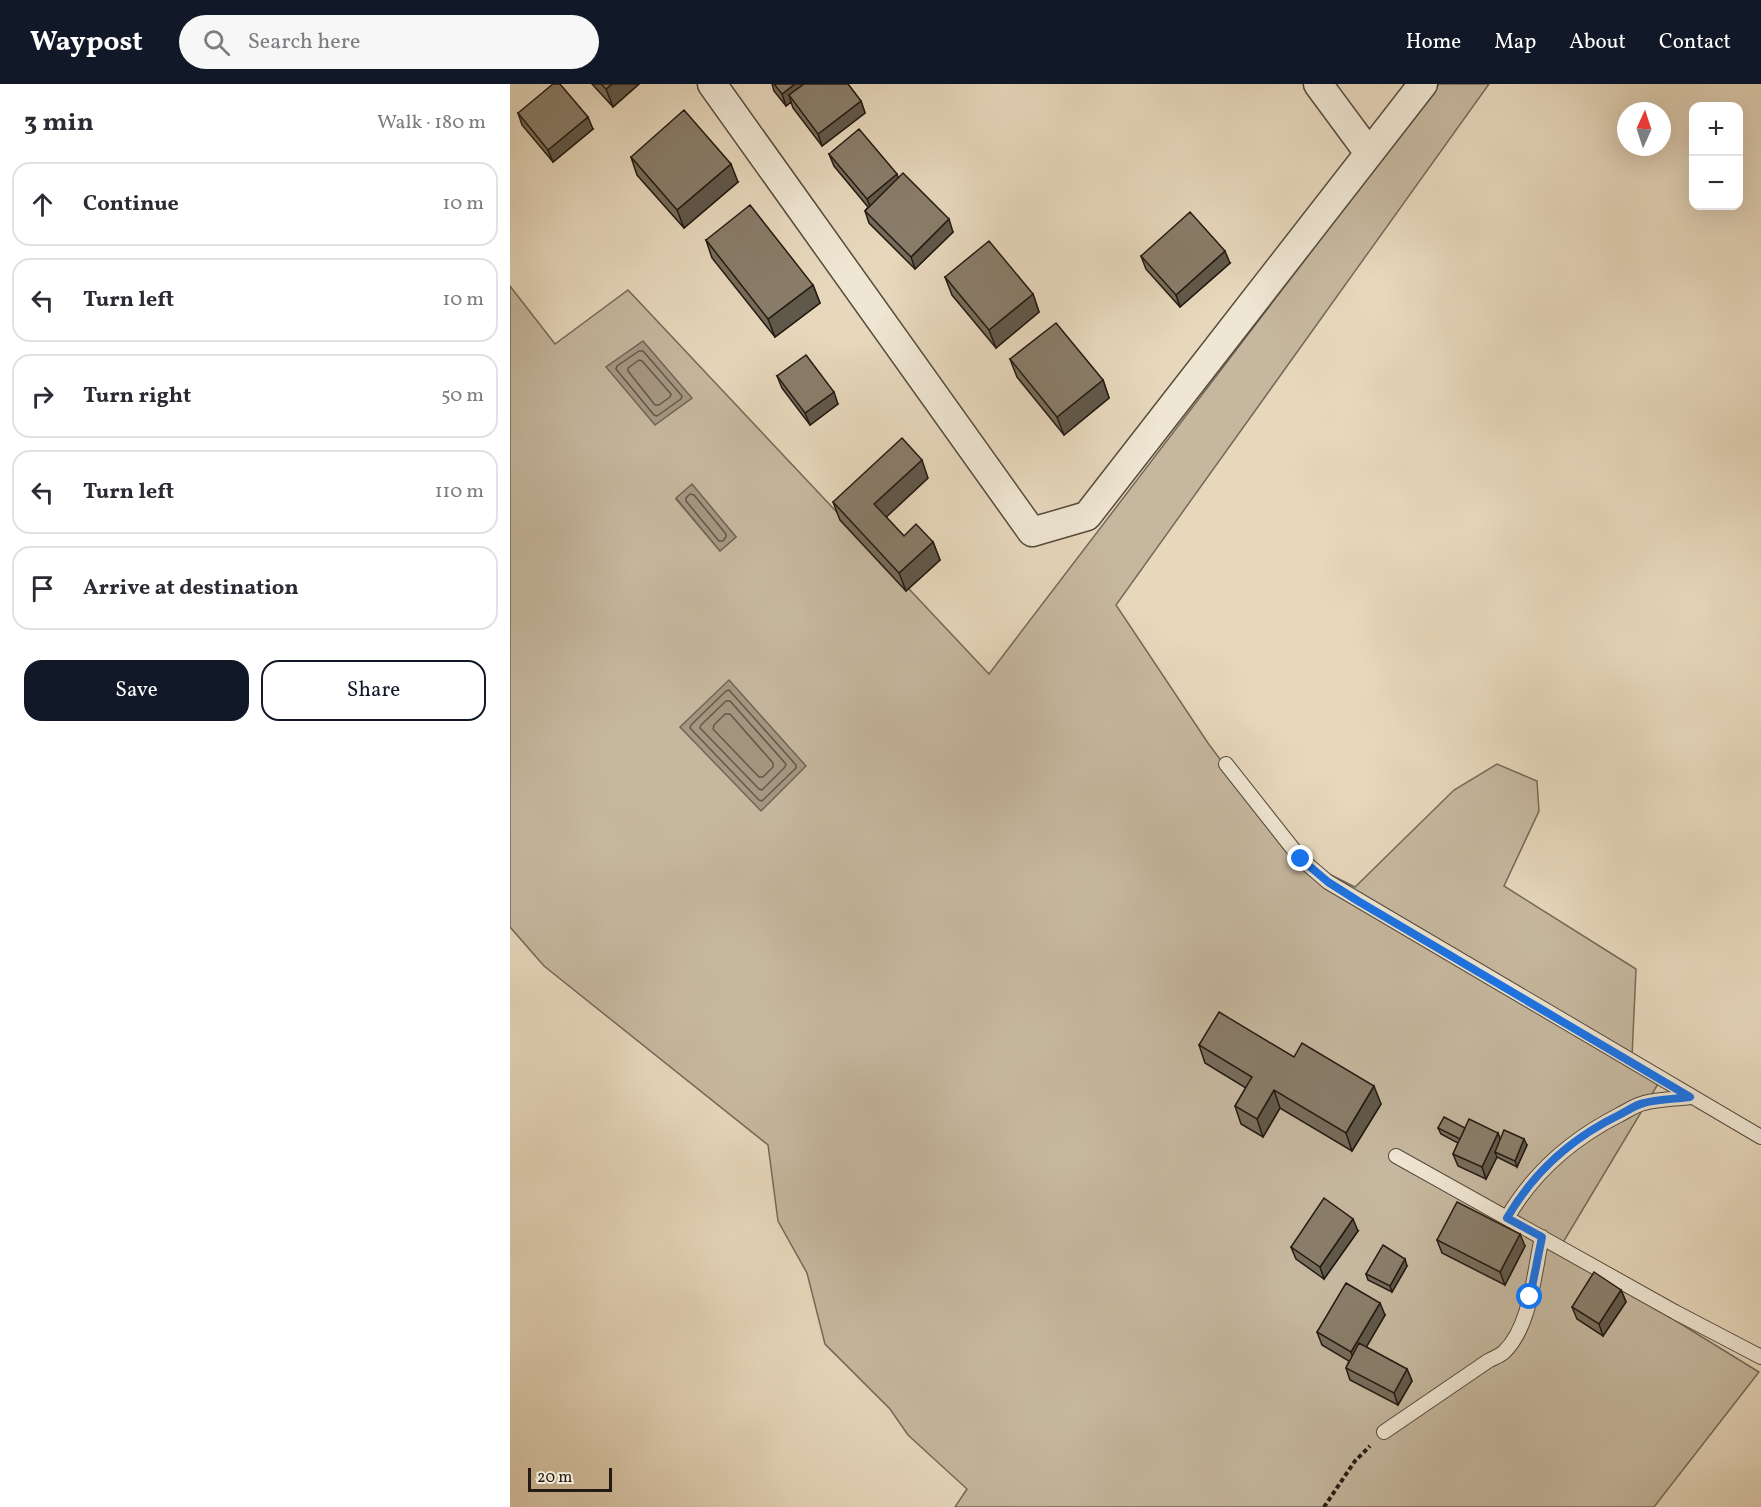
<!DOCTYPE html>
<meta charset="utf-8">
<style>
:root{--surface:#fff;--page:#f7f7f7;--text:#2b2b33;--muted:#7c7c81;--line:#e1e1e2;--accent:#111827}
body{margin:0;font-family:Vollkorn,serif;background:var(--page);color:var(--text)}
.controls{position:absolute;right:18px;top:18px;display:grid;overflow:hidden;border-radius:12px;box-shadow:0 6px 24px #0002}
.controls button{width:54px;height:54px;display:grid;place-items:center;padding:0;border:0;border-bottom:2px solid var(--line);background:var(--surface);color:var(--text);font:30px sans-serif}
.compass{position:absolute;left:1107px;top:18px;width:54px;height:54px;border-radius:50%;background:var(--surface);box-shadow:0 6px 24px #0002;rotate:3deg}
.scale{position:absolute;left:18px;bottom:15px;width:84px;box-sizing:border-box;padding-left:6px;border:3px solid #241a12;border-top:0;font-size:16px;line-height:21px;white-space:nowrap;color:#241a12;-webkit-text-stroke:4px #efe6d3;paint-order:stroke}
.stop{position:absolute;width:18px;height:18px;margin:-14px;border:4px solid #1a73e8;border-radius:50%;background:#fff}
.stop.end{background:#1a73e8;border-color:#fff;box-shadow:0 2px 6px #0008}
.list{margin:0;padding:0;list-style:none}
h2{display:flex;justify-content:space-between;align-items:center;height:78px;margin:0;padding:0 24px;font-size:26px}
h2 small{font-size:20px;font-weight:400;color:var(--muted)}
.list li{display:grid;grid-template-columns:39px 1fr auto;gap:18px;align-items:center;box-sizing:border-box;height:84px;margin:0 12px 12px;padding:0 12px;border:2px solid var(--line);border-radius:18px}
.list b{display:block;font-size:22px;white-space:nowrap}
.list em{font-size:20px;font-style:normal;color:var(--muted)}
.actions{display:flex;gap:12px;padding:18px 24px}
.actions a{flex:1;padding:14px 0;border:2px solid var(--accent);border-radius:18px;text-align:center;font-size:21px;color:var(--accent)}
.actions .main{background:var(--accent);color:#fff}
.icon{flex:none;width:33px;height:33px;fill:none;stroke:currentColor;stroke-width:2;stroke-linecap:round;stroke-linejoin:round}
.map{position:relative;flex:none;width:1251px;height:1423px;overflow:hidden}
header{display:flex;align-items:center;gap:36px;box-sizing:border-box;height:84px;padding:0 30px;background:var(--accent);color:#fff}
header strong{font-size:28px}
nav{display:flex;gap:33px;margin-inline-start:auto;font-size:21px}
.search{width:420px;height:54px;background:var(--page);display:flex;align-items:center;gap:15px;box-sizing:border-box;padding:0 21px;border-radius:33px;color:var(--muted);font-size:22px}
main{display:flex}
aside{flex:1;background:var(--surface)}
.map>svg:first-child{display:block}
.green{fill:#c6b89f;stroke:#756958;stroke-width:1.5;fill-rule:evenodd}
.water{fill:#a59782;stroke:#716555;stroke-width:1.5}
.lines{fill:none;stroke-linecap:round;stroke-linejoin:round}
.shore{stroke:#64584a;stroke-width:1.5}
.lane-casing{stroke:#554a3c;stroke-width:16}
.street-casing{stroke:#554a3c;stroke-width:31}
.path{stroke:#241a12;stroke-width:4;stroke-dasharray:4.5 3;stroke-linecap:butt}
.lane{stroke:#efe6d3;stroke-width:14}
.street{stroke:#efe6d3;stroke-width:28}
.wall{fill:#766c5b;stroke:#241a12;stroke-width:1.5}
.shaded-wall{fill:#60584a;stroke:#241a12;stroke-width:1.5}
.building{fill:#897d6a;stroke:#241a12;stroke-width:1.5}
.route{stroke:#1a73e8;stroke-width:8}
</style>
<header>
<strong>Waypost</strong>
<div class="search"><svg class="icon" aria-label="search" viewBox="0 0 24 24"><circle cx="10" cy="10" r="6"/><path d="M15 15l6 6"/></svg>Search here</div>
<nav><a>Home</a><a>Map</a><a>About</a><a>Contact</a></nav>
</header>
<main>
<aside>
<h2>3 min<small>Walk · 180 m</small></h2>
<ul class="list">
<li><svg class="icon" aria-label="ahead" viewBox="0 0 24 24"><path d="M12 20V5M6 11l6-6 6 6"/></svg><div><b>Continue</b></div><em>10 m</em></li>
<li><svg class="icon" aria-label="left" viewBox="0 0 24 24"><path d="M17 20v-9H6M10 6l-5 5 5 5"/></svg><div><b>Turn left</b></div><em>10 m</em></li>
<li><svg class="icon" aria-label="right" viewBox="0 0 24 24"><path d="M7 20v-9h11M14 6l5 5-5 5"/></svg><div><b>Turn right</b></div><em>50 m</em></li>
<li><svg class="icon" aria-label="left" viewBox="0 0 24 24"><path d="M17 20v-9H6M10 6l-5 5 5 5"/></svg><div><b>Turn left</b></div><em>110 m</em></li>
<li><svg class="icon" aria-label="arrive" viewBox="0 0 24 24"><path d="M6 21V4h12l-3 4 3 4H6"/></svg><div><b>Arrive at destination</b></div></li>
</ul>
<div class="actions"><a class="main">Save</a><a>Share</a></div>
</aside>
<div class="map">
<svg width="1251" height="1423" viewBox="0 0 1251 1423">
<rect width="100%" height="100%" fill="#e7d8bc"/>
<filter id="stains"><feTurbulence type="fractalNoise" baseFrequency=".00333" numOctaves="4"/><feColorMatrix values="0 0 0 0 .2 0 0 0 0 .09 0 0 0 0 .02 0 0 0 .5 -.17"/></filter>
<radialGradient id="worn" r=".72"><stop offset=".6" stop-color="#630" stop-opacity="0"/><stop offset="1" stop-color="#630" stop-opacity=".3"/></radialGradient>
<path class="green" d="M929,0h50l-373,521 92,138 83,112 64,32 99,-97 43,-26 40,17 2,30 -35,75 132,83 -4,88 32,17 -105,175 200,123 -105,135h-699l12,-18 -59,-54 -18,-26 -65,-65 -18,-71 -29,-52 -10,-76 -224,-179 -34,-39v-641l45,58 73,-54 361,384zM182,401l44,52 -16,14 -44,-52z"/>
<path class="water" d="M133,257l49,57 -37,27 -49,-58z
M182,400l44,53 -16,14 -44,-53z
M219,596l77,86 -45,45 -81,-84z"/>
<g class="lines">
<path class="shore" d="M133,267l39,45 -1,3 -24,17 -3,-1 -38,-46 1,-3 22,-15z
M129,276l3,1 29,33 -1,3 -11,8h-4l-27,-34v-3z
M180,410l4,1 32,39v3l-3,4h-4l-33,-40v-3z
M219,606l67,75v3l-34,33 -3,-1 -69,-72 1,-3 35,-34z
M216,617h4l56,63 -1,3 -23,23 -3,-1 -59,-61 1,-3z
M215,630h5l43,49v4l-10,10h-4l-46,-48 1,-4z"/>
<defs>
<path id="lane" d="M716,680l75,95 27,23 433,255
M886,1072l279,156 86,45
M997,1134c26,-45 65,-79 112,-103 8,-4 16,-10 25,-12 14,-4 32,-4 46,-6
M874,1348l104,-71c5,-3 12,-5 16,-9 27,-26 30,-80 38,-115"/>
<path id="street" d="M202,0l320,448 55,-16 336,-432
M808,0l51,69"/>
</defs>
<use href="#lane" class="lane-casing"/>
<use href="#street" class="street-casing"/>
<path class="path" d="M814,1423l31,-46 15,-15"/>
<use href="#lane" class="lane"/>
<use href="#street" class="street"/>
</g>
<path class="wall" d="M82,0h47l-26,23z
M262,0h76l13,17 4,12 -43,33 -29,-38 -2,-6 -5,4 -12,-15z
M8,29l75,16 -40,33 -31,-37z
M319,70l69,24 55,54 -38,37 -46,-46 -4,-12 3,-4 -34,-41z
M121,73l107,25 -54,46 -47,-53z
M196,156l107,45 7,18 -45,34 -63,-79z
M631,172l89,7 -50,44 -34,-38z
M435,193l88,17 6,18 -43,36 -44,-53z
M500,275l93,21 6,18 -45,37 -47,-58z
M267,292l61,28 -28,21 -28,-37z
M418,394l-42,39 18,19 29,6 7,18 -34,31 -66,-71 -7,-18z
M689,961l95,12 87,47 -29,47 -72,-43 -17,29 -22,-13 -6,-18 11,-18 -41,-25z
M928,1044h27l33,5 2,6 27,6 -10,22 -20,-10 -11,22 -28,-13 -5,-12 5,-11 -17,-9z
M848,1147l-34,48 -28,-20 -5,-12z
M927,1156l88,6 -20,39 -63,-32z
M897,1182l-15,26 -24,-12 -2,-6z
M1111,1206l5,12 -23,34 -26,-17 -5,-12z
M875,1231l-19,32 41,22 5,12 -14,24 -48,-25 -4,-12 3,-7 -27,-16 -5,-13z"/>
<path class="shaded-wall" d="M102,0h27l-26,23 -7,-18z
M285,0h19l-25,11 2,7 -5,4 -4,-12z
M351,17l4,12 -43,33 -4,-12z
M78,33l5,12 -40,33 -5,-12z
M221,80l7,18 -54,46 -7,-18z
M387,90l4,12 -29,25 -5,-12z
M439,135l4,13 -38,37 -4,-12z
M715,167l5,12 -50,44 -4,-12z
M303,201l7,18 -45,34 -7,-18z
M523,210l6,18 -43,36 -7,-18z
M593,296l6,18 -45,37 -7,-18z
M324,308l4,12 -28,21 -5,-12z
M412,376l6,18 -47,44 -7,-18z
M423,458l7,18 -34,31 -7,-18z
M864,1002l7,18 -29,47 -6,-18z
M764,1006l6,18 -17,29 -6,-18z
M988,1049l4,12 -7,7 2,5 -11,22 -4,-12z
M1014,1055l3,6 -10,22 -2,-6z
M843,1135l5,12 -34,48 -4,-12z
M1010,1150l5,12 -20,39 -5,-13z
M895,1175l2,7 -15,26 -2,-6z
M1111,1206l5,12 -23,34 -4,-12z
M870,1219l5,12 -29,50 -5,-13z
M897,1285l5,12 -14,24 -4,-12z"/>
<path class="building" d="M43,0h7l28,33 -40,33 -30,-37z
M91,0h11l-6,5z
M264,0h21l-13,10z
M294,0h44l13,17 -43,33 -29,-39z
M174,26l47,54 -54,46 -46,-53z
M349,45l38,45 -30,25 -38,-45z
M393,89l46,46 -38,38 -46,-46z
M240,121l63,80 -45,34 -62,-79z
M680,128l35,39 -49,44 -35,-39z
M479,157l44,53 -44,36 -44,-53z
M546,239l47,57 -46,37 -47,-58z
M296,271l28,37 -29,21 -28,-37z
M392,354l20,22 -48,44 30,32 12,-12 17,18 -34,31 -66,-71z
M709,928l75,45 8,-14 72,43 -28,47 -72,-43 -17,29 -22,-13 17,-29 -53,-32z
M934,1033l21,11 -5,11 -22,-11z
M959,1035l29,14 -16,34 -29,-13z
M994,1046l20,9 -9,22 -20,-9z
M814,1114l29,21 -33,48 -29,-20z
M947,1118l63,32 -20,38 -63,-32z
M873,1161l22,14 -15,27 -24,-12z
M1084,1188l27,18 -22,34 -27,-17z
M836,1199l34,20 -29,49 -34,-20z
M849,1259l48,26 -13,24 -48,-25z"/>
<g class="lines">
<path class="route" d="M791,775l27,23 30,19 332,196c-14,2 -32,2 -46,6 -9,2 -17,8 -25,12 -47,23 -86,58 -112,103l35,19 -12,60"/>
</g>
<rect width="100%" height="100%" filter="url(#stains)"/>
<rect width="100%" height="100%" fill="url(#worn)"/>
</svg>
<div class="controls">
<button>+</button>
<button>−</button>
</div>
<svg class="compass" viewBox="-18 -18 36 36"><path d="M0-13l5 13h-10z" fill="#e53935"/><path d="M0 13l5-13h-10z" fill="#7c7c81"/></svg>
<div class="scale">20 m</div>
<div class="stop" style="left:1020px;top:1213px"></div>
<div class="stop end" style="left:791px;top:775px"></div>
</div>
</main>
